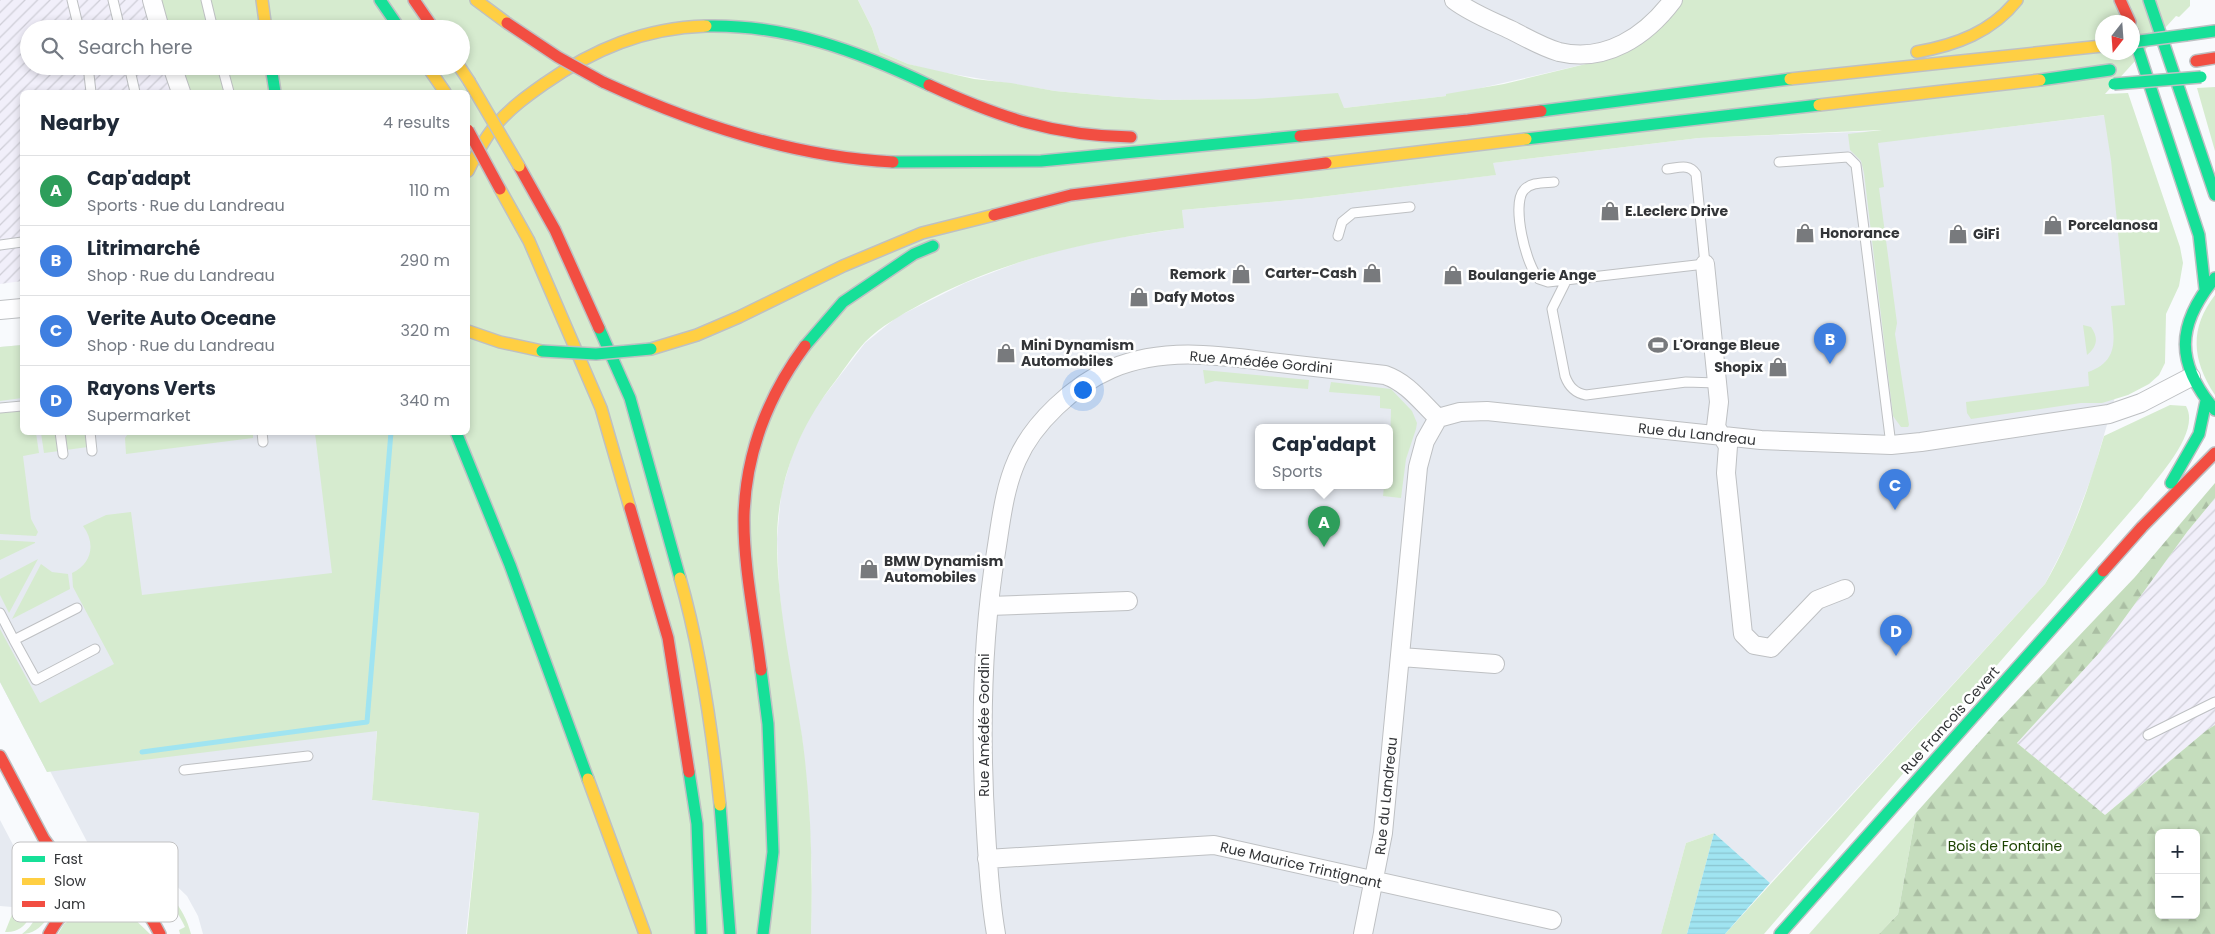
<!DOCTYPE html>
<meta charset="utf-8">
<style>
:root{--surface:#fff;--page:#f6f6f7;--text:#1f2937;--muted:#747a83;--line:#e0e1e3;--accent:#db2777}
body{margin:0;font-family:Poppins,sans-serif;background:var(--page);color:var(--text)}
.controls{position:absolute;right:15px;bottom:15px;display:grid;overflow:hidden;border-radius:8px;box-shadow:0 2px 8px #0003}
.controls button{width:45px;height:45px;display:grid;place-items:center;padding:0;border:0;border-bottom:1px solid var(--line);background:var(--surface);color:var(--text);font:25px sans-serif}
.compass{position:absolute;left:2095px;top:15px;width:45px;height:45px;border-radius:50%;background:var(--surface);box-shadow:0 2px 8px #0003;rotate:197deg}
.you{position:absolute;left:1082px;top:389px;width:18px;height:18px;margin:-12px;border:4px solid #fff;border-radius:50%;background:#1a73e8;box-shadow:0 0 0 8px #1a73e833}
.badge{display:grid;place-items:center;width:32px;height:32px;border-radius:50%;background:var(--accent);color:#fff;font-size:16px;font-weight:700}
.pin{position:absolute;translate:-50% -41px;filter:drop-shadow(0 1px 2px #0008)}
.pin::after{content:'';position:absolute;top:26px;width:18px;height:15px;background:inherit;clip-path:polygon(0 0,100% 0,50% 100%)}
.popup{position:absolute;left:1255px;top:424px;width:138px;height:65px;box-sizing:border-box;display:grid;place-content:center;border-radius:8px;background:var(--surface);filter:drop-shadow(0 1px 4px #0005);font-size:16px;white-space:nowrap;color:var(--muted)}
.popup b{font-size:19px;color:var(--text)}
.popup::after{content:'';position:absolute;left:50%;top:100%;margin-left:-10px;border:10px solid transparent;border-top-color:var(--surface)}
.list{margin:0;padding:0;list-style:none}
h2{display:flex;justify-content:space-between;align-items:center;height:65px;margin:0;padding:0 20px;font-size:21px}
h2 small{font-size:16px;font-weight:400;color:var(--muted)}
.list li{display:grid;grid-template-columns:32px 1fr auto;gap:15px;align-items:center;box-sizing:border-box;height:70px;padding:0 20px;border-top:1px solid var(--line)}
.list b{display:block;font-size:19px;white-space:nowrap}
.list p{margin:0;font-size:16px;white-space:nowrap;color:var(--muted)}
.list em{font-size:16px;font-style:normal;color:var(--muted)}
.icon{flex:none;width:28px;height:28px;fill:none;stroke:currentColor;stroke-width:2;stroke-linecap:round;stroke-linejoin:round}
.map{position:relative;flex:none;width:2215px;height:934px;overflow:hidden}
.search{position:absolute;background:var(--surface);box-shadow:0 2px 8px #0003;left:20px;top:20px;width:450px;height:55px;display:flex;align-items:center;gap:12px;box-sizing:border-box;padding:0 18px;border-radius:28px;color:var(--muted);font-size:19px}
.panel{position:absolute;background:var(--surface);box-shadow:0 2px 8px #0003;left:20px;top:90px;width:450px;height:345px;border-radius:8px}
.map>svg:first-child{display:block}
.built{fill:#e6eaf1;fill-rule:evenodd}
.industrial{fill:url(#industrial-furrows)}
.green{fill:#d6ebcf;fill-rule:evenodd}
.forest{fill:url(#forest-firs);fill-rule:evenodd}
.water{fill:url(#water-rules)}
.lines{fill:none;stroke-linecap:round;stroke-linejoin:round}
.stream{stroke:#a0e4f1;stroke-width:5}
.lane-casing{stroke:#bec0c3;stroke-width:11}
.street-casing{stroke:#bec0c3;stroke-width:20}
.fast-casing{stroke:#bec0c3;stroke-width:14}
.slow-casing{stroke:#bec0c3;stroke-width:14}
.jam-casing{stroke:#bec0c3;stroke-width:14}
.lane{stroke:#fefeff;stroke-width:9}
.street{stroke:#fefeff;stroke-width:18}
.fast{stroke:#16e098;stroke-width:11}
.slow{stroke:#ffcf43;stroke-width:11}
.jam{stroke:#f24e42;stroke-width:11}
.fast-bridge-casing{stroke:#bec0c3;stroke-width:14;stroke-linecap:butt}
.slow-bridge-casing{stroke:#bec0c3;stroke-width:14;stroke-linecap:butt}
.jam-bridge-casing{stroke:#bec0c3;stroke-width:14;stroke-linecap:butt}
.fast-bridge{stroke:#16e098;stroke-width:11}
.slow-bridge{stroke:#ffcf43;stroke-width:11}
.jam-bridge{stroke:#f24e42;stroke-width:11}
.labels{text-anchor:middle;stroke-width:5;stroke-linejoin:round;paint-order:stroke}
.poi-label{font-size:14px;font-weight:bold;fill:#333538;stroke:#fff;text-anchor:start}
.street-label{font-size:14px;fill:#333538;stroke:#fff}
.park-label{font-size:14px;fill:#1d4302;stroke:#fff}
.key{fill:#fff;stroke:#c2c2c3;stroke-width:1}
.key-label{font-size:14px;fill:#333538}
</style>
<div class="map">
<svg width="2215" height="934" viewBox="0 0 2215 934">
<defs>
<pattern id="industrial-furrows" width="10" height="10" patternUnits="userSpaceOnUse" patternTransform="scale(1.25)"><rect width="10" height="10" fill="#f1effa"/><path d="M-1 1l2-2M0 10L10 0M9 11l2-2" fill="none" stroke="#cfced7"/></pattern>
<pattern id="forest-firs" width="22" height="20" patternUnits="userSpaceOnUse" patternTransform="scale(1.25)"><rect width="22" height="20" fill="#c5ddbd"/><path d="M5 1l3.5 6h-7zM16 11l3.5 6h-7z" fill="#aabea3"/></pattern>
<pattern id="water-rules" width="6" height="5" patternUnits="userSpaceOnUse" patternTransform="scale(1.25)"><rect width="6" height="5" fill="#a0e4f1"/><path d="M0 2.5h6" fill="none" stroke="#8ac4cf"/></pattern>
</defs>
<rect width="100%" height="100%" fill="#f8fafd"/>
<path class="built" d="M858,0h803l-13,14 -58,49 -144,33 -102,12 -69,-9 -111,1 -45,-3 -64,-6 -121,-20 -26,-7 -28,-12 -8,-24z
M2105,115l27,184 -17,98 -22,76 -25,66 -23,45 -275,299 -56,-50 -28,10 -25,91h-850l1,-63 -4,-75 -6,-58 -18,-101 -5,-50 -2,-48 4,-45 12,-42 19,-40 53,-69 32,-26 68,-34 55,-21 40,-12 45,-10 78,-12 -1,-18 130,-12 183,-23 -3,-12 207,-25 204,-8 14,8zM1259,428h130v58h-130z
M22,345v87l376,1 -26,367 107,13 -13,121h-263l-5,-18 -11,-20 -24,-23 -21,-11 -24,-6 -24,-1 -44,-84 -3,1 -47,-90v-335z
M0,820l32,61 -20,26 -12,-1z"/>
<path class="industrial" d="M0,0h143l8,29h-122v37h136l8,26h-151v189l-22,3z
M2215,498v227l-8,5 -102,85 -88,-72 83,-91 87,-120z"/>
<path class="green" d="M143,0h715l14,28 8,24 28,12 66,15 37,4 44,8 64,6 45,3 91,-1 83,-6 6,15 102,-12v-2l58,-10 86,-21 58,-49 13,-14h529v6l-11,11 -3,-1 -71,78 23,-1 52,154 3,16 -4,23 -13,28 -1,49 -6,12 -10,9 -21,11 -26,8h-21l-110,16 -4,-6 -1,-11 123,-16 -1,-14c34,-12 25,-37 23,-66l14,-1 -14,-145 -7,-45 -226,28 6,44 -5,1 18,135 -2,11 14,91 -1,2h-7l-8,-11 -29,-243 -3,-12 -11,-11 -2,-16 34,-4 -183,8 -206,25 3,12 -184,23 -130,12 2,18c-91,12 -182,31 -263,76 -20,11 -40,22 -56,38 -13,14 -23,31 -35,46 -33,44 -53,97 -53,152 0,67 15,131 25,196 9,66 11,132 9,198h-344l12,-121 -107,-13 5,-69 -330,41 -47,-90v-53l40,74 74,-39 -41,-77 -1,-14c20,-9 24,-30 11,-47l23,-11 25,-3 11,83 190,-22 -17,-140 153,-1v-340h-295l-8,-26h296v-37h-310zM2102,22h30v30h-30z
M2215,87v64l-18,-63z
M2215,295v100c-23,-35 -26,-66 0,-100z
M2083,325l8,2c8,11 6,20 -4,28z
M22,345v53l-22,3v-54z
M1203,370l106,10 -1,9 -93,-8 -10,3z
M1331,382l60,7 21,22 5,12 -1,6 -10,30 -5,39 -18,-2 1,-10h5l2,-77 -11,-1v-12l-51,-4z
M2170,405l16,1c15,26 -28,71 -44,92l-378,436h-39l320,-350c27,-46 44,-97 59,-148z
M22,409v23l14,1 3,20 -16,3 8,63 7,13 -2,4 -36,-2v-122z
M129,432h124v6l-127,16 -1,-16z
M41,433h16l2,18 -15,2z
M64,433h23l1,14 -22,3z
M0,540l35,2v1l-35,17z
M38,559l-29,54 -9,-18v-16z
M41,564l11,8 16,2 2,15 -58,30z
M1916,813l-18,101 -19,20h-70z
M1714,833l-27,101h-26l25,-91z
M76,860l7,4 37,4v11l-17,8 -37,-22z
M51,872c11,22 -2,62 -29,62 25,-18 10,-43 29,-62z
M138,873c25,12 46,32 53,61h-11l-1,-4 6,-3c-11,-24 -26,-38 -49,-50z
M32,885l3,1c2,18 -5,48 -30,46l10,-25z
M91,906l32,2 27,26h-92l6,-10z"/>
<path class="forest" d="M2215,483v15l-28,34 -87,120 -83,91 88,72 102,-85 8,-5v209h-336l19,-20 18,-101 81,-91 138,-145zM2159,833h37v82h-37z"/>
<path class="water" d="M1714,833l56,50 -45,51h-38z"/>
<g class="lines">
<path class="stream" d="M142,752l225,-30 24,-290"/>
<defs>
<path id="lane" d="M72,0l7,29
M113,0l7,29
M206,0l7,29
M88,66l3,26
M129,66l6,26
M222,66l7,26
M1779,162l69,-5 8,8 35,280
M1554,182c-11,1 -23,0 -30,8 -13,14 2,76 15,89l9,3 157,-18 -9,-90c-7,-11 -18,-6 -29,-5
M1338,236l4,-14 11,-9 57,-6
M0,245l22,-3
M1567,279l-15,30 13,67c4,11 10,17 21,19l100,-13 31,1
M0,408l22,-2
M60,432l3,22
M90,432l2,19
M262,432l1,10
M77,608l-63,32 22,40 59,-31
M0,613l14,27
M2148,735l67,-33
M184,770l124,-14"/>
<path id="street" d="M152,0l8,29
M1454,0c17,13 38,21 57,30 16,8 31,17 48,22 47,11 87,-16 114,-52
M172,66l9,26
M1705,264l14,138 -3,25 12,19 -2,27 17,161 11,11 17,3 46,-48 28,-11
M0,310l22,-2
M989,606l139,-5
M1401,657l94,7
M987,859l227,-14 338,75
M996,934c-6,-34 -8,-68 -10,-102 -6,-94 -5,-188 10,-280 5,-31 8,-63 21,-92 16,-37 57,-75 94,-91 52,-22 106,-14 159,-7 38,4 77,9 115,13 23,8 36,27 53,43
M1363,934l20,-101 35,-366 7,-26 13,-23 22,-6 27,-1 274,29 130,5 30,-3 188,-28 32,-11 50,-26"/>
<path id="fast" d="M380,0l20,29
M2149,0l66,195
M706,26c79,-2 152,25 223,59
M2132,31l67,204 6,54
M2186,35l29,-4
M271,66l4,26
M2040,80l70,-10
M1541,111l249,-32
M1526,139l293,-34
M893,162l148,-1 259,-25
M2215,278c-39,47 -40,85 0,132
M599,328l31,70 50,180
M805,346l38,-44 71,-48 19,-8
M456,432l54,133 78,214
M2171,483l28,-49 7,-33
M761,670l7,54 5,128 -10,82
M689,772l8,52 4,110
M720,805l10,129
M1780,934l323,-363"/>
<path id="slow" d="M262,0l4,29
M476,0l31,23
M1917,52c39,-7 75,-20 100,-52
M427,66l18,26
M459,66l10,15
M1790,79l312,-33
M1819,105l221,-25
M1326,163l200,-24
M468,171c8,-16 16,-32 27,-45 14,-17 32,-30 49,-42 50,-35 100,-56 162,-58
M500,189l29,52 72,167 29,100
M468,331l32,11 42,9
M651,349l46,-14 42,-18 104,-51 79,-33 72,-18
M680,578c21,73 32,151 40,227
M588,779l57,155"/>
<path id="jam" d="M414,0l20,29
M2120,0l10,22
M2196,61l19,-3
M603,82c89,41 191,75 290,80
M929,85c69,32 125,51 202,52
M1300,136l168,-16 73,-9
M519,166l36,64 44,98
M994,215l77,-20 255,-32
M630,508l38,130 21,134
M2103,571l39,-44 73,-74
M761,670c-6,-50 -18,-105 -17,-155 2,-62 24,-119 61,-169
M0,756l44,83 27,37 26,20
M49,934c6,-10 12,-20 22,-27 24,-18 60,-12 79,10 4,5 7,12 10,17"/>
</defs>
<use href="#lane" class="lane-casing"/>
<use href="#street" class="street-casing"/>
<use href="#fast" class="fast-casing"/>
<use href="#slow" class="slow-casing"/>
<use href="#jam" class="jam-casing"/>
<use href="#lane" class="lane"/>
<use href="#street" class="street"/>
<use href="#fast" class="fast"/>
<use href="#slow" class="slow"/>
<use href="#jam" class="jam"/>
<defs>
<path id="fast-bridge" d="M2132,42l54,-7
M2114,84l87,-7
M542,351l54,3 55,-5"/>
<path id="slow-bridge" d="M469,81l50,85"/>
<path id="jam-bridge" d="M507,23l51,34 45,25
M468,130l32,59"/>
</defs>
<use href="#fast-bridge" class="fast-bridge-casing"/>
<use href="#slow-bridge" class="slow-bridge-casing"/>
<use href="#jam-bridge" class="jam-bridge-casing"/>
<use href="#fast-bridge" class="fast-bridge"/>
<use href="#slow-bridge" class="slow-bridge"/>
<use href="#jam-bridge" class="jam-bridge"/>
</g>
<defs>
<symbol id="shop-bare" viewBox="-9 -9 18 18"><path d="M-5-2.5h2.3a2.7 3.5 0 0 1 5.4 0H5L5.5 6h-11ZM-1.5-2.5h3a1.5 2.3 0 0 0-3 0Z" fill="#787a7d" stroke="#fff" stroke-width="2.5" paint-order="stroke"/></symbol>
<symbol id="stadium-bare" viewBox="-9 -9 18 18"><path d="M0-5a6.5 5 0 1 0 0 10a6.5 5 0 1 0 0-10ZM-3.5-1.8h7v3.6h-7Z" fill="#787a7d" stroke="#fff" stroke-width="2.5" paint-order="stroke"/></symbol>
</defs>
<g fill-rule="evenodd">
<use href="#shop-bare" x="1596" y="197" width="28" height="28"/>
<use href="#shop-bare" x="2039" y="211" width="28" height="28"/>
<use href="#shop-bare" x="1791" y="219" width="28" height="28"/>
<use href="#shop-bare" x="1944" y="220" width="28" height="28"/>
<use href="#shop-bare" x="1358" y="259" width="28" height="28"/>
<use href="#shop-bare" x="1227" y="260" width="28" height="28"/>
<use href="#shop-bare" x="1439" y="261" width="28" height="28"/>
<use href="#shop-bare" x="1125" y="283" width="28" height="28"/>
<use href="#stadium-bare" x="1644" y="331" width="28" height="28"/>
<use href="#shop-bare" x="992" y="339" width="28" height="28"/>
<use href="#shop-bare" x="1764" y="353" width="28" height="28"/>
<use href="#shop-bare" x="855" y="555" width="28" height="28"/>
</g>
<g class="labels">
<g class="poi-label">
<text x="1625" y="216">E.Leclerc Drive</text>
<text x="2068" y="230">Porcelanosa</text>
<text x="1820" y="238">Honorance</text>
<text x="1973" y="239">GiFi</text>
<text x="1357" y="278" text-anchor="end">Carter-Cash</text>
<text x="1226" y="279" text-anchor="end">Remork</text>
<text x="1468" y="280">Boulangerie Ange</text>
<text x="1154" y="302">Dafy Motos</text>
<text x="1021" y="350">Mini Dynamism<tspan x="1021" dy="16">Automobiles</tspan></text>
<text x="1673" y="350">L'Orange Bleue</text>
<text x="1763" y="372" text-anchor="end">Shopix</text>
<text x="884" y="566">BMW Dynamism<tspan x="884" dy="16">Automobiles</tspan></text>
</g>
<g class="street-label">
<text transform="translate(1261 362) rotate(5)" y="5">Rue Amédée Gordini</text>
<text transform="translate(1697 434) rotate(6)" y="5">Rue du Landreau</text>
<text transform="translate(1950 720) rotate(-48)" y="5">Rue Francois Cevert</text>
<text transform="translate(984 725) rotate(-90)" y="5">Rue Amédée Gordini</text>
<text transform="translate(1386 796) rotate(-84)" y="5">Rue du Landreau</text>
<text transform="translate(1301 865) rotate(13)" y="5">Rue Maurice Trintignant</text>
</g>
<g class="park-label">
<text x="2005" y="851">Bois de Fontaine</text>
</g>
</g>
<rect x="12" y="842" width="166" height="80" rx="8" class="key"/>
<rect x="22" y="856" width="23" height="6" fill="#16e098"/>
<rect x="22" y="878" width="23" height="7" fill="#ffcf43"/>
<rect x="22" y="901" width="23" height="6" fill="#f24e42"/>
<g class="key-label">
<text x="54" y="864">Fast</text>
<text x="54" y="886">Slow</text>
<text x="54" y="909">Jam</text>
</g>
</svg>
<div class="controls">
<button>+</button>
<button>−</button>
</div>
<svg class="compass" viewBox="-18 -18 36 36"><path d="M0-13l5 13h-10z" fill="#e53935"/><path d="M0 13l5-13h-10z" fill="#747a83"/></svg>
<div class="you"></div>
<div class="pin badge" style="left:1324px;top:547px;background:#2e9e5b">A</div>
<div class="popup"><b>Cap'adapt</b>Sports</div>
<div class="pin badge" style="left:1830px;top:364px;background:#3f7fe0">B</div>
<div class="pin badge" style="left:1895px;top:510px;background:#3f7fe0">C</div>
<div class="pin badge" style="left:1896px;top:656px;background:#3f7fe0">D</div>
<div class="search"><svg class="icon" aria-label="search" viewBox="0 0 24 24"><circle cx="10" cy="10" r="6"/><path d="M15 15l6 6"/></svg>Search here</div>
<section class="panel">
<h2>Nearby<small>4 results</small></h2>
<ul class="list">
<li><span class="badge" style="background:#2e9e5b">A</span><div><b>Cap'adapt</b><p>Sports · Rue du Landreau</p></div><em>110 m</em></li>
<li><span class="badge" style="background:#3f7fe0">B</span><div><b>Litrimarché</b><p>Shop · Rue du Landreau</p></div><em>290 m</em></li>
<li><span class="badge" style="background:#3f7fe0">C</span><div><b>Verite Auto Oceane</b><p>Shop · Rue du Landreau</p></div><em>320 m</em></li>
<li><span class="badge" style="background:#3f7fe0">D</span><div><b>Rayons Verts</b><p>Supermarket</p></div><em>340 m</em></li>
</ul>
</section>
</div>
